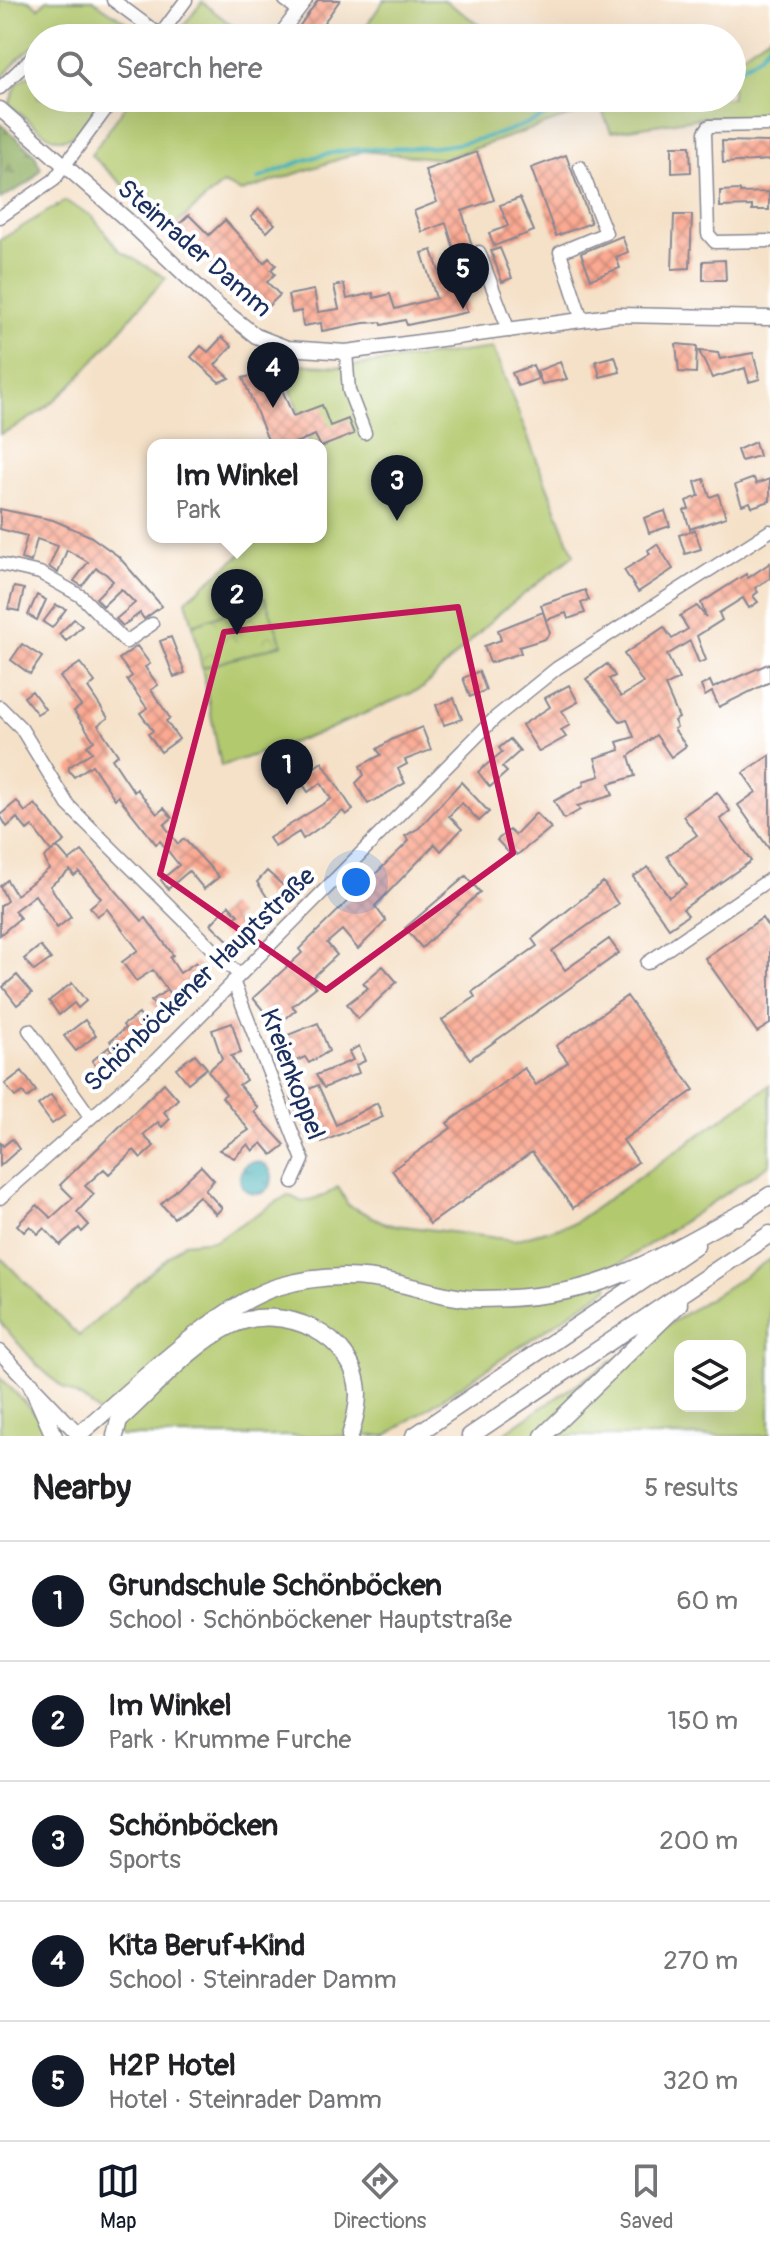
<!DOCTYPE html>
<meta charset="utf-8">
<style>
:root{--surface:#fff;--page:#f6f6f6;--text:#202124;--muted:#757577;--line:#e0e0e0;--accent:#111827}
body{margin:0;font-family:Pangolin,sans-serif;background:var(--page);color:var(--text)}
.controls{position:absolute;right:24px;bottom:24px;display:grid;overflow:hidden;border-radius:16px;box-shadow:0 8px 32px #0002}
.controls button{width:72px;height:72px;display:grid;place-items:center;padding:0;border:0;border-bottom:2px solid var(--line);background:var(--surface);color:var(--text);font:40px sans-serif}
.you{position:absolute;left:356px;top:882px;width:28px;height:28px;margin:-20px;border:6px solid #fff;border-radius:50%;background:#1a73e8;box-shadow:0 0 0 12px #1a73e833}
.badge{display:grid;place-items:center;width:52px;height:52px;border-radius:50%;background:var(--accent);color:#fff;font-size:26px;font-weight:700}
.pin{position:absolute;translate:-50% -66px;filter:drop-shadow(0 2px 4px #0008)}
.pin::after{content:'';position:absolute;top:42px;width:28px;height:24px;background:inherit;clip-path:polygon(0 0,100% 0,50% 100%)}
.popup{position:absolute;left:147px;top:439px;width:180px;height:104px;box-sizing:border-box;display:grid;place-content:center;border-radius:16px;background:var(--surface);filter:drop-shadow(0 2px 6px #0005);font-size:26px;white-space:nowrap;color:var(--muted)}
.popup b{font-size:30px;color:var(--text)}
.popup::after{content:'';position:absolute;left:50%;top:100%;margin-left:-16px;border:16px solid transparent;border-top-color:var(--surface)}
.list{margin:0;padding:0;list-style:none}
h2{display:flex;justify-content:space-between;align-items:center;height:104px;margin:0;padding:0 32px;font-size:34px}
h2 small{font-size:26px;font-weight:400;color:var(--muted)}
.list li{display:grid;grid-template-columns:52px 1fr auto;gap:24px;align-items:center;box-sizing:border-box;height:120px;padding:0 32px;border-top:2px solid var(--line)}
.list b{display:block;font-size:30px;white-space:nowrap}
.list p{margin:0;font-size:26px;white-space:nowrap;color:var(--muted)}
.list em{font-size:26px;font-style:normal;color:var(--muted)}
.icon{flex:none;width:44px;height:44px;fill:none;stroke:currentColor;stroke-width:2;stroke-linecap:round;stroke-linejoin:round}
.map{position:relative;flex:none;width:770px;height:1436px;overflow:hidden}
.search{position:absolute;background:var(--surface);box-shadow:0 8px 32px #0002;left:24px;right:24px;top:24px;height:88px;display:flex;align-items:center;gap:20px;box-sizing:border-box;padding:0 28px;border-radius:44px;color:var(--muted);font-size:30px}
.sheet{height:704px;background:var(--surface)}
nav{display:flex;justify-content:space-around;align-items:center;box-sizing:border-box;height:112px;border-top:2px solid var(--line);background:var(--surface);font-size:22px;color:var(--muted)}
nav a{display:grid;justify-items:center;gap:4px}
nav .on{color:var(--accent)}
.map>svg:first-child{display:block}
.grass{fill:#b3c96e;stroke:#677c66;stroke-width:2;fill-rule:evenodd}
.forest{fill:url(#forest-firs);stroke:#546e60;stroke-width:2}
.park{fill:url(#park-crowns);stroke:#677c66;stroke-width:2}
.water{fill:url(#water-ripples);stroke:#2c6e8a;stroke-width:2}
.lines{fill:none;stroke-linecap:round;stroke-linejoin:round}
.stream{stroke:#3daeb5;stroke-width:4}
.building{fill:url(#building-cross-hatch)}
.minor-casing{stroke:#888893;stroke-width:15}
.major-casing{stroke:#888893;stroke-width:17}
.highway-casing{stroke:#888893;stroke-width:19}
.minor{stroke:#fff;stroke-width:12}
.major{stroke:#fff;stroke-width:14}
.highway{stroke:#fff;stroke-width:16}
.marked{fill:none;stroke:#c2185b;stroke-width:6;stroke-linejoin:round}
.labels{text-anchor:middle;stroke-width:8;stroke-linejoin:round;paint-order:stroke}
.street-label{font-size:26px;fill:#1b2f5e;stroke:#fff}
</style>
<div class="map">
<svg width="770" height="1436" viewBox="0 0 770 1436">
<defs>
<pattern id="forest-firs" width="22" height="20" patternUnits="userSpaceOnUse" patternTransform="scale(2)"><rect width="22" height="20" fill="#8ead61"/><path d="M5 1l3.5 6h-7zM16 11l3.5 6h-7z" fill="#738d53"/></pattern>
<pattern id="park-crowns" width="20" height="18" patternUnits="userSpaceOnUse" patternTransform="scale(2)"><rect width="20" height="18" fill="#b3c96e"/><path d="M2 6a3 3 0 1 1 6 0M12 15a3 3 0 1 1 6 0" fill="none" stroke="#99ad62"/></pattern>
<pattern id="water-ripples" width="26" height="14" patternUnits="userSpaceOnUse" patternTransform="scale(2)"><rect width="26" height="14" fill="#3daeb5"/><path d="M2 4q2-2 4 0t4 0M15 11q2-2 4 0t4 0" fill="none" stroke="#328e96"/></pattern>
<pattern id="building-cross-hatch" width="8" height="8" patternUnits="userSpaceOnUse" patternTransform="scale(2)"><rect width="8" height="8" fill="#fba991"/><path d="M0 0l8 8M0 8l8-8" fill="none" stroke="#ca8a7a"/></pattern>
</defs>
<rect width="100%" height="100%" fill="#fff"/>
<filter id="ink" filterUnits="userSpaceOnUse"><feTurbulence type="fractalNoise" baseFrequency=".0125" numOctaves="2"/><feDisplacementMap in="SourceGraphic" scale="16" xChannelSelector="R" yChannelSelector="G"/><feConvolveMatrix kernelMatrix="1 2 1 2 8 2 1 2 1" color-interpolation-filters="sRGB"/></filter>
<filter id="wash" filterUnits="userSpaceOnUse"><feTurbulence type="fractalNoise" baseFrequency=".006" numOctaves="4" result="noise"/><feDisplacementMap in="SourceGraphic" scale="32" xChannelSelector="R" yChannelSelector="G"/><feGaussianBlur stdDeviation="1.8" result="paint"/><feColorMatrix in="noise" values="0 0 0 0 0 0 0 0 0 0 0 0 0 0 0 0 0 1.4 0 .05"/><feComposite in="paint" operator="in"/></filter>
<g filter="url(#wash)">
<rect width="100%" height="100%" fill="#f5e1c8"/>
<path class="grass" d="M0,0h29l10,8 8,-8h46l55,37 -110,1v5l-18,14 -20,23z
M384,0h60l54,38h-140z
M202,2l46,36h-74z
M770,35v80l-71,3 -88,14 -11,-26 -157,53 -80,-8 -121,41 -19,-8 -57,49 -28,-34 -47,-44 40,-57h601v-37z
M36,72l2,26h64v5c-40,56 -47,39 -93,1l9,-22z
M65,201l27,15 27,34 47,28c-53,54 -93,126 -166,156v-194z
M493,348l81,207 -77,60 -74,73 -103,45 -99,33 -19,-98 80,-24 -18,-45 -71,26 -7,-25 60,-50 -5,-13h80v-92h-10l-30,-82 61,4z
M770,1085v79l-161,107 -1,17 -222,148h-266l-31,-33 -27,-16 -25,-22 -37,-43v-65l79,79 105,-93 31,-3 73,-45 14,7 22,-6 14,-9 10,18 39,19 127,16 60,-17z
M770,1259v177h-270c89,-62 180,-118 270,-177zM680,1346h60v60h-60z
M0,1377l57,59h-57z"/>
<path class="forest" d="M0,124l34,29 7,16 -11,13 -30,17z"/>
<path class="park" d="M265,598l17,46 -80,24 -9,-43z"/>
<path class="water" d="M240 1178a16 16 0 1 1 32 0a16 16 0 1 1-32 0Z"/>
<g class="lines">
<path class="stream" d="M732,73l27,-17 11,-14
M258,179c29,-13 61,-26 93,-29 37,-3 74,1 111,-7 41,-8 83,-25 120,-45"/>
</g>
<g id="blocks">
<path class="building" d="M318,0h22l-20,28 13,10h-42z
M722,141l47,1 1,18 -47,3z
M672,146h18l1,26 -19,1z
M477,152l17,48 -32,11 10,35 -2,8 -13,5 -11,-36 -24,9 -8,-21 23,-9 -12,-32z
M566,155l25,68 -35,13 -25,-68z
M740,190v3l29,-1v18h-17v-4l-32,1v-16z
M520,198l14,33 -40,15 -5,-13 19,-7 -8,-21z
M259,209l16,15 -8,8 -16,-15z
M189,215l20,20 16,-15 39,43 5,-5 7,7 -5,5 4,4 -8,8 13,13 -18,17 -87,-84z
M674,215h18l-2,53 -18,1z
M622,236l6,16 -12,5 4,11 -29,11 -10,-26z
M500,248l12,30 -10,4 -11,-31z
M432,250l9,27 11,-3 16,38 -61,13 -2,-5 -23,5 -1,-3 -17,1 -42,8 -1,-8 -18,3 -2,-15 -9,2 -4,-18 26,-5 4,22 21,-3 -5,-23 10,-2 3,15 26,-6 1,5 16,-4 5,15 41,-11 -14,-45z
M725,260l1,20h-23v-19z
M222,337l10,9 -17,19 15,13 -11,4 -28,-25 10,-11 7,6z
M676,344l21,2 -1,27 -17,-1z
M699,351l19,2 2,6 33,-6 7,26 -11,3 -4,-14 -33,10z
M615,356l5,16 -20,5 -4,-16z
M560,362l7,17 -25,5 -5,-13z
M533,365l5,14 -20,7 -6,-13z
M274,370l19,46 29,-11 8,21 18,-7 6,15 -33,13 -6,-12 -25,10h-20l-27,-67z
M755,442l4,14 -18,5 -4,-11z
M754,478l2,6 14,-5v22l-18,6 -2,-5 -8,3 -7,-20z
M704,479l6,18 8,-3 8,23 -36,12 -6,-19 5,-1 -3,-8 13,-5 -4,-14z
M0,509l53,11 37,16 28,20 44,50 -18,13 -4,-6 -17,13 -7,-7 19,-16 -14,-14 -18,17 -7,-8 17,-17 -7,-7 -10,-6 -14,18 -8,-5 14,-19 -21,-12 -9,23 -9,-6 9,-21 -21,-7 -6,23 -10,-3 6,-23 -27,-7z
M665,511l5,15 -21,7 -5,-15z
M695,530l6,19 -16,5 -6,-19z
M657,544l16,25 -35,23 -14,-22 26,-16 -2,-4z
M770,563v15l-15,10 3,4 -5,4 5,6 -9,6 -6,-10 -24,15 3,7 -25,16 9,24 -7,3 -9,-22 -23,14 12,24 -14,7 14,32 -5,3 3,6 -3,2 12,17 -15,11 -15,-22 -27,21 6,20 -26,8 4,11 -36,11 3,4 -16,9 -10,-18 30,-16 -1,-4 17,-5 -5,-18 25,-8 -3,-8 17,-5 -7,-18 -7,2 -34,-42 21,-15 8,12 -6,3 12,18 22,-14 -19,-29 40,-27 8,12 16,-10 -8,-13 17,-10 9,11 -5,-14 45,-29 2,4z
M14,587l10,2 -5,22 -11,-2z
M585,590l4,10 -8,3 4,10 -17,6 -2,-6 -20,7 -5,-15z
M37,595l9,5 -9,20 -9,-5z
M56,605l10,4 -14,19 -9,-6z
M543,612l7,21 -5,6 -26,8 2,6 -31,10 -6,-17 17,-6 -3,-10z
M74,619l8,7 -16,15 -7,-7z
M171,637l14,36 -11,4 -14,-36z
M22,644l20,13 -12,17 -19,-14z
M137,646l13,18 -5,3 13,18 -7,5 19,28 -4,3 13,18 -18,13 -13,-18 5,-3 -13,-18 7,-5 -20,-28 5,-4 -13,-17z
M80,663l15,19 -7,6 20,30 -10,7 20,30 -6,4 22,33 3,-3 20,25 7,-6 8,10 -8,7 14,19 6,-5 35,38 -15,12 -15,-18 -21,18 -7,-9 18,-15 -19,-24 -4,3 -38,-48 -3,3 -23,-34 -18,12 -5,-6v-4l23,-15 -5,-6 7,-5 -20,-30 7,-5 -21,-29z
M770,663v19l-51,25 -7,-15 -7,4 -4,-10 9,-5 3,7z
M479,671l7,19 -16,7 -7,-19z
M569,685l9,17 -16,9 8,14 -9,5 5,7 -27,15 -17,-27 28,-18 -5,-9z
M32,691l13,18 -8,5 -13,-17z
M454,698l8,21 -18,6 -8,-20z
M422,727l9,23 -26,10 2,4 -9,5 7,14 -37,21 -12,-21 8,-8 -4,-9 21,-11 -4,-6 16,-10z
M510,739l10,12 -18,16 5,5 -17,15 -12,-15 24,-20 -3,-4z
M770,755v95l-32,-45 18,-13 -13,-19z
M322,762l31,48 -7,5 -3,-4 -40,28 -4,-7 -24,15 -6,-9 62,-39 -10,-16 -13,9 -9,-14z
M461,782l28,30 -10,9 -17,-18 -13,13 13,13 -21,22 -6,-7 -60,62 11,15 -28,28 -16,-19 -15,13 10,12 -27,25 6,7 -24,19 4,4 -11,9 -9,-12 -9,8 -14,-17 49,-45 -3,-4 110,-108 -4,-5 14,-8z
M717,792l13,19 -10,8 31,42 -68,48 5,6 -19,13 -36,-51 15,-10 21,30 18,-12 -20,-29 30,-21 -14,-19z
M17,801l8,11 10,-8 30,37 -14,10 -19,-25 -5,4 -10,-12 -10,9 -7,-12z
M536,813l15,15 -34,27 -4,-4 -3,3 -13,-14 12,-10 6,5z
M57,847l12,14 13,-10 60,70 4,-3 27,37 -3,3 10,15 16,-11 10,13 -36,19 -17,-24 -17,11 -14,-19 16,-12 -31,-41 -10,7 -7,-9 11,-9 -22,-26 -5,4 -4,-6 -20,16 21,31 -14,11 -22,-33 -21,16 6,7 -20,17v-29l7,-5 -7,-15 7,-6 9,15 33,-26 -5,-12z
M267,871l19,17 -15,15 -14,-21z
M466,876l14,16 -58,56 -17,-20z
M603,882l15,22 -66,47 13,19 44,-31 10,14 -149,106 -28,-39 33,-23 -3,-5 65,-46 -5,-7z
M229,905l9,10 -5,5 17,15 -13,14 -26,-25z
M762,918l8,12v94l-13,8 -52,-74z
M40,946l11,13 -17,12 -10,-12z
M383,966l14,16 -39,37 -11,-15 21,-16 -5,-5z
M17,975l15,18 -15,12 -14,-18z
M72,983l14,18 -8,7 -4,-5 -15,12 -10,-14z
M167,990l13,17 -16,11 -13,-17z
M627,996l67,94 -71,50 15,22 -65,46 -41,-56 -102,72 -38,-54 59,-42 -4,-5 77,-55 12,17 32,-23 -12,-16z
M139,1014l12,17 -16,11 -4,-5 -15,12 -6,-8 15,-13 -2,-3z
M85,1020l11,15 -20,16 -12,-15z
M232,1023l9,30 -10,3 15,24 -7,5 19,23 -4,4 31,33 -13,10 -10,-12 -9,8 -5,-7 -14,14 -15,-8 30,-20 -27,-33 4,-3 -18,-23 14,-12 -10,-29z
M318,1023l11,28 -20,12 -4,-6 -18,8 -7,-16 7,-3 -4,-9z
M359,1046l6,15 -9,4 3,8 -35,15 -8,-13 37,-15 -4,-8z
M109,1047l12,15 -17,14 -12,-15z
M195,1054l12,14 -19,15 -12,-15z
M22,1071l14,20 -9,7 -4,-6 -8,5 -10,-13z
M164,1083l14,16 -14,13 6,7 -8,8 -4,-5 -15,13 11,11 -13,12 -7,-8 -25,24 -5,-5 -19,17 9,8 -17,18 12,13 -7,7 -3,-4 -19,17 -16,-17 -6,6 -8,-8 -6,6 -7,-7 20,-20 14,13 22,-20 -13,-13z
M318,1085l18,40 41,-22 6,14 -61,25 -8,-21 -11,5 -12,-29z
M51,1095l14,20 -13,9 -14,-19z
M12,1139l7,10 -19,17v-24l3,4z
M201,1166l13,14 -9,10 17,18 -6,6 -17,-18 -25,22 -13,-14z"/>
</g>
</g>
<g filter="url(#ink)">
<use href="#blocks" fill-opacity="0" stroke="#888893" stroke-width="2"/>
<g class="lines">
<defs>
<path id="minor" d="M113,0l47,35
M285,0l13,10
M284,29l22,-29
M158,38l28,-38
M0,88l38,-36
M770,125l-61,1 -4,6 3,102 7,8 55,-1
M580,167l26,66 -46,19 22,68
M0,217l54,-37 60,-82
M479,252l30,79
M346,352l3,39 16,42
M0,564l40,9 41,23 45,46 26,-18
M0,707l21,21 47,77 170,169
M647,963l123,-84
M233,981l70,179 -10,22
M29,1030l60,85
M0,1198l156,-138 340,-343 61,-49 213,-137"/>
<path id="major" d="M0,109l126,110 92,87 38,30 31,12 59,4 272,-37 152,3
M0,1352l80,84"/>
<path id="highway" d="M738,1217l32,-22
M31,1384l23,52
M78,1435c52,-43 138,-129 199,-148 40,-12 79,-13 119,-4 27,6 56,16 84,16 48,0 98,-6 142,-25 43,-17 83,-43 124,-63
M115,1436l4,-16c35,-31 71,-75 113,-95 50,-23 125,10 126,69 0,14 -4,29 -8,42
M414,1436l282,-191
M470,1436l300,-202
M543,1436l136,-132"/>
</defs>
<use href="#minor" class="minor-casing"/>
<use href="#major" class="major-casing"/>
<use href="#highway" class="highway-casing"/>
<use href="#minor" class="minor"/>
<use href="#major" class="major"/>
<use href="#highway" class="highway"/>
</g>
</g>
<path class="marked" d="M458,607l55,246 -187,137 -166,-116 64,-242z"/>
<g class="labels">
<g class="street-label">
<text transform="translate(195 248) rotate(41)" y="9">Steinrader Damm</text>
<text transform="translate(199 979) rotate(-44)" y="9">Schönböckener Hauptstraße</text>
<text transform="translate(293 1074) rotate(69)" y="9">Kreienkoppel</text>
</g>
</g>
</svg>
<div class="controls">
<button><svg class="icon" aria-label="layers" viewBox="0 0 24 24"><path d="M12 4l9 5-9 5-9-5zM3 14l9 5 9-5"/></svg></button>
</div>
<div class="you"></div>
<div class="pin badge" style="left:287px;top:805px">1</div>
<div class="pin badge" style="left:237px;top:635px">2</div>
<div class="popup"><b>Im Winkel</b>Park</div>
<div class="pin badge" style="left:397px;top:521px">3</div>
<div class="pin badge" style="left:273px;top:408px">4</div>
<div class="pin badge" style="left:463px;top:309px">5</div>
<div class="search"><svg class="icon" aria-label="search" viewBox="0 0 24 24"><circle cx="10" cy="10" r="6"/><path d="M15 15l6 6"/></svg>Search here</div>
</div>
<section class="sheet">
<h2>Nearby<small>5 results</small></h2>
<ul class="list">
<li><span class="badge">1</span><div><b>Grundschule Schönböcken</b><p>School · Schönböckener Hauptstraße</p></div><em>60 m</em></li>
<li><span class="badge">2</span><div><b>Im Winkel</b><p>Park · Krumme Furche</p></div><em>150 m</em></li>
<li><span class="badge">3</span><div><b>Schönböcken</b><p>Sports</p></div><em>200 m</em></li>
<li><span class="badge">4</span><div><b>Kita Beruf+Kind</b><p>School · Steinrader Damm</p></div><em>270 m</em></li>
<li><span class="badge">5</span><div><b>H2P Hotel</b><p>Hotel · Steinrader Damm</p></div><em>320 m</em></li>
</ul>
</section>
<nav>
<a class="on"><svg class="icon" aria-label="map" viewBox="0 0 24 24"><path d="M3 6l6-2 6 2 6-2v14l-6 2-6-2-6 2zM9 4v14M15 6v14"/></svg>Map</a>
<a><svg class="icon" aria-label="directions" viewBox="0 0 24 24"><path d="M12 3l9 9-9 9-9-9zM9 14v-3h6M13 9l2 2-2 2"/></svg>Directions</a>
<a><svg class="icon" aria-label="saved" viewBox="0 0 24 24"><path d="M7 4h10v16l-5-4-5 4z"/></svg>Saved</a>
</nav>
